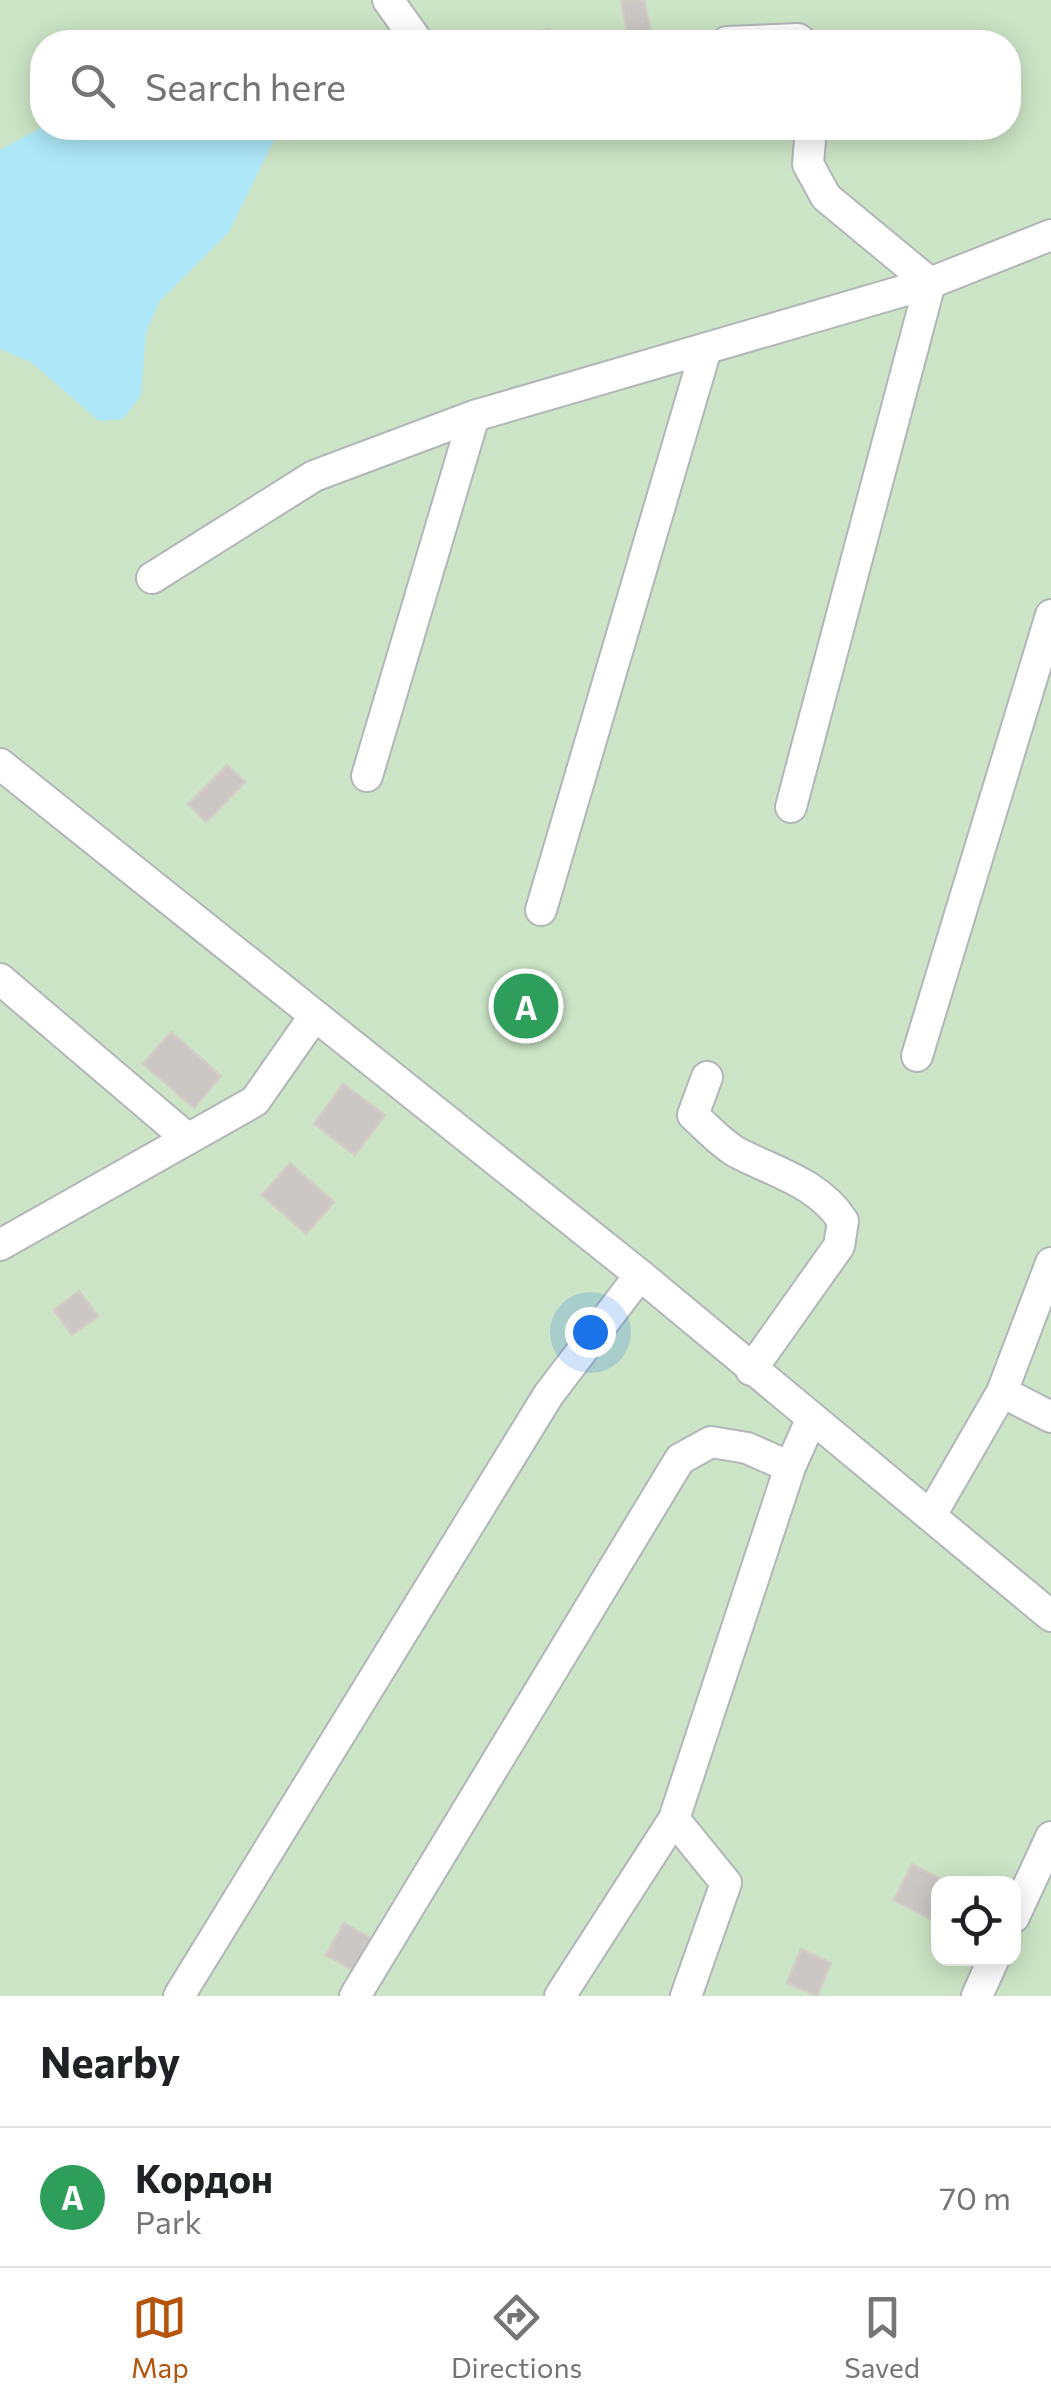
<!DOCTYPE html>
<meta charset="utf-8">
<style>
:root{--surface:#fff;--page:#f6f6f6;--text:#202124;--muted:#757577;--line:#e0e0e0;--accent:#b45309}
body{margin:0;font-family:Commissioner,sans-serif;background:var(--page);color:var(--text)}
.controls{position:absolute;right:30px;bottom:30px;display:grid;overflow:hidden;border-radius:20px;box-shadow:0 5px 25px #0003}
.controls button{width:90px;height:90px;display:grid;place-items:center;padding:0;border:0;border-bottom:2px solid var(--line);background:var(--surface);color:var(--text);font:50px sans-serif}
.you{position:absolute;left:590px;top:1332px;width:35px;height:35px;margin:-25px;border:8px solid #fff;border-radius:50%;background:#1a73e8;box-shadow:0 0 0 15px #1a73e833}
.badge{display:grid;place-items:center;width:65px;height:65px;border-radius:50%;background:var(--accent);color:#fff;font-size:32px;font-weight:700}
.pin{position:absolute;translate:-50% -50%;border:5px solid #fff;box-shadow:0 2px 10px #0006}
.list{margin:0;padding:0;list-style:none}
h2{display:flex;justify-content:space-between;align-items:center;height:130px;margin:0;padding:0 40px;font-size:42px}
h2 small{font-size:32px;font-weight:400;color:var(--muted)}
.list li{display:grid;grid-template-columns:65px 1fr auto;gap:30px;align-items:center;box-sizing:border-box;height:140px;padding:0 40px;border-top:2px solid var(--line)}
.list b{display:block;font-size:38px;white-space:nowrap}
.list p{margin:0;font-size:32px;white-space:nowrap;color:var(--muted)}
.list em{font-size:32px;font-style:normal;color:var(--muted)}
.icon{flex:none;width:55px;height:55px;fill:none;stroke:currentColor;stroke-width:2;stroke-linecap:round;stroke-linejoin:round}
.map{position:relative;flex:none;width:1051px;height:1996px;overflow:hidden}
.search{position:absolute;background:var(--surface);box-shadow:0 5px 25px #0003;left:30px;right:30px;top:30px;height:110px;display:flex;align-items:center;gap:25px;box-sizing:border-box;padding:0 35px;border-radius:40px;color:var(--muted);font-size:38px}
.sheet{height:270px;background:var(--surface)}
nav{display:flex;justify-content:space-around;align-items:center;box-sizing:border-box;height:140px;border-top:2px solid var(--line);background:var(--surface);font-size:28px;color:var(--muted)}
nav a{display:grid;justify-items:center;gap:5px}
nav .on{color:var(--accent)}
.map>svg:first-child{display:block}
.green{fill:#cce5c6;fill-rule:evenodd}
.water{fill:#aee8f9}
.building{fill:#cbc7c4;stroke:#d4cdc6;stroke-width:2.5}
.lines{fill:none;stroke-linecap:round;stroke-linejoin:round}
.minor-casing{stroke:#b2b6b8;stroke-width:34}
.minor{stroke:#fff;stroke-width:30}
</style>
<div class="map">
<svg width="1051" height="1996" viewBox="0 0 1051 1996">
<rect width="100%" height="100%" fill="#f0ece7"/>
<path class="green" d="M0,0h1051v1996h-1051zM42,42h966v86h-966zM938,1884h76v74h-76z"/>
<path class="water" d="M42,127l238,1 -51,104 -70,70 -13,31 -5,63 -18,23 -24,2 -68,-59 -31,-13v-199z"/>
<path class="building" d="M621,0h23l8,36 -23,5z
M549,29l3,13h-30l-2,-6z
M227,765l18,17 -39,40 -18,-18z
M171,1032l50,44 -27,32 -51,-44z
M343,1084l42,31 -30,40 -41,-31z
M290,1163l44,39 -28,32 -44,-39z
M79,1291l19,25 -26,19 -18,-25z
M912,1864l38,20h-12v39l-44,-23z
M344,1923l35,20 -18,32 -35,-20z
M801,1949l30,14 -14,33 -30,-13z"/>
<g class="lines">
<defs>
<path id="minor" d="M388,0l30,42
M727,42l71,-3 4,3
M152,578l162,-102 160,-60 456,-133 121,-48
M0,764l640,511 411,341
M367,776l107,-360
M791,807l139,-524 -104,-86 -18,-33 3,-36
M541,910l165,-561
M0,979l188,160
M917,1056l134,-441
M707,1077l-14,38c13,12 28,28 43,37 38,20 83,31 107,69l-4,25 -88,124
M0,1245l255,-144 58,-83
M1002,1392l49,25
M931,1515l71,-123 49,-129
M674,1819l52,64 -40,113
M1014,1917l37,-80
M179,1996l370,-602 91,-119
M355,1996l325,-537 31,-17 36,6 43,19
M560,1996l114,-177 116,-352 21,-47
M977,1996l17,-38"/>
</defs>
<use href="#minor" class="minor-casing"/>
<use href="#minor" class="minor"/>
</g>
</svg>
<div class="controls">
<button><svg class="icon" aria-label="locate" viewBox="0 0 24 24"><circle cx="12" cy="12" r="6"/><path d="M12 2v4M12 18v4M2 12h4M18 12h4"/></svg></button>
</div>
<div class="you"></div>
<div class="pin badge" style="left:526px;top:1006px;background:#2e9e5b">A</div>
<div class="search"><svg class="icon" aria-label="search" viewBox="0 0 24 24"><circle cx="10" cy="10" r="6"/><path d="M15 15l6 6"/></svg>Search here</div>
</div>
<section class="sheet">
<h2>Nearby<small></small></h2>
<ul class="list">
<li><span class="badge" style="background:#2e9e5b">A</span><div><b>Кордон</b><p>Park</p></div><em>70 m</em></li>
</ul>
</section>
<nav>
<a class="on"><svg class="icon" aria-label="map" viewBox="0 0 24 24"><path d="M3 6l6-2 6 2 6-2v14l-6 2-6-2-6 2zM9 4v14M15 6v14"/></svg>Map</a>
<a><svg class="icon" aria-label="directions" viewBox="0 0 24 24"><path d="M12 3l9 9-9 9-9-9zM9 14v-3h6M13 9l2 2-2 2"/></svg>Directions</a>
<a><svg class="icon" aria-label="saved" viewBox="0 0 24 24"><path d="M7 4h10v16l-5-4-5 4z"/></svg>Saved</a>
</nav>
